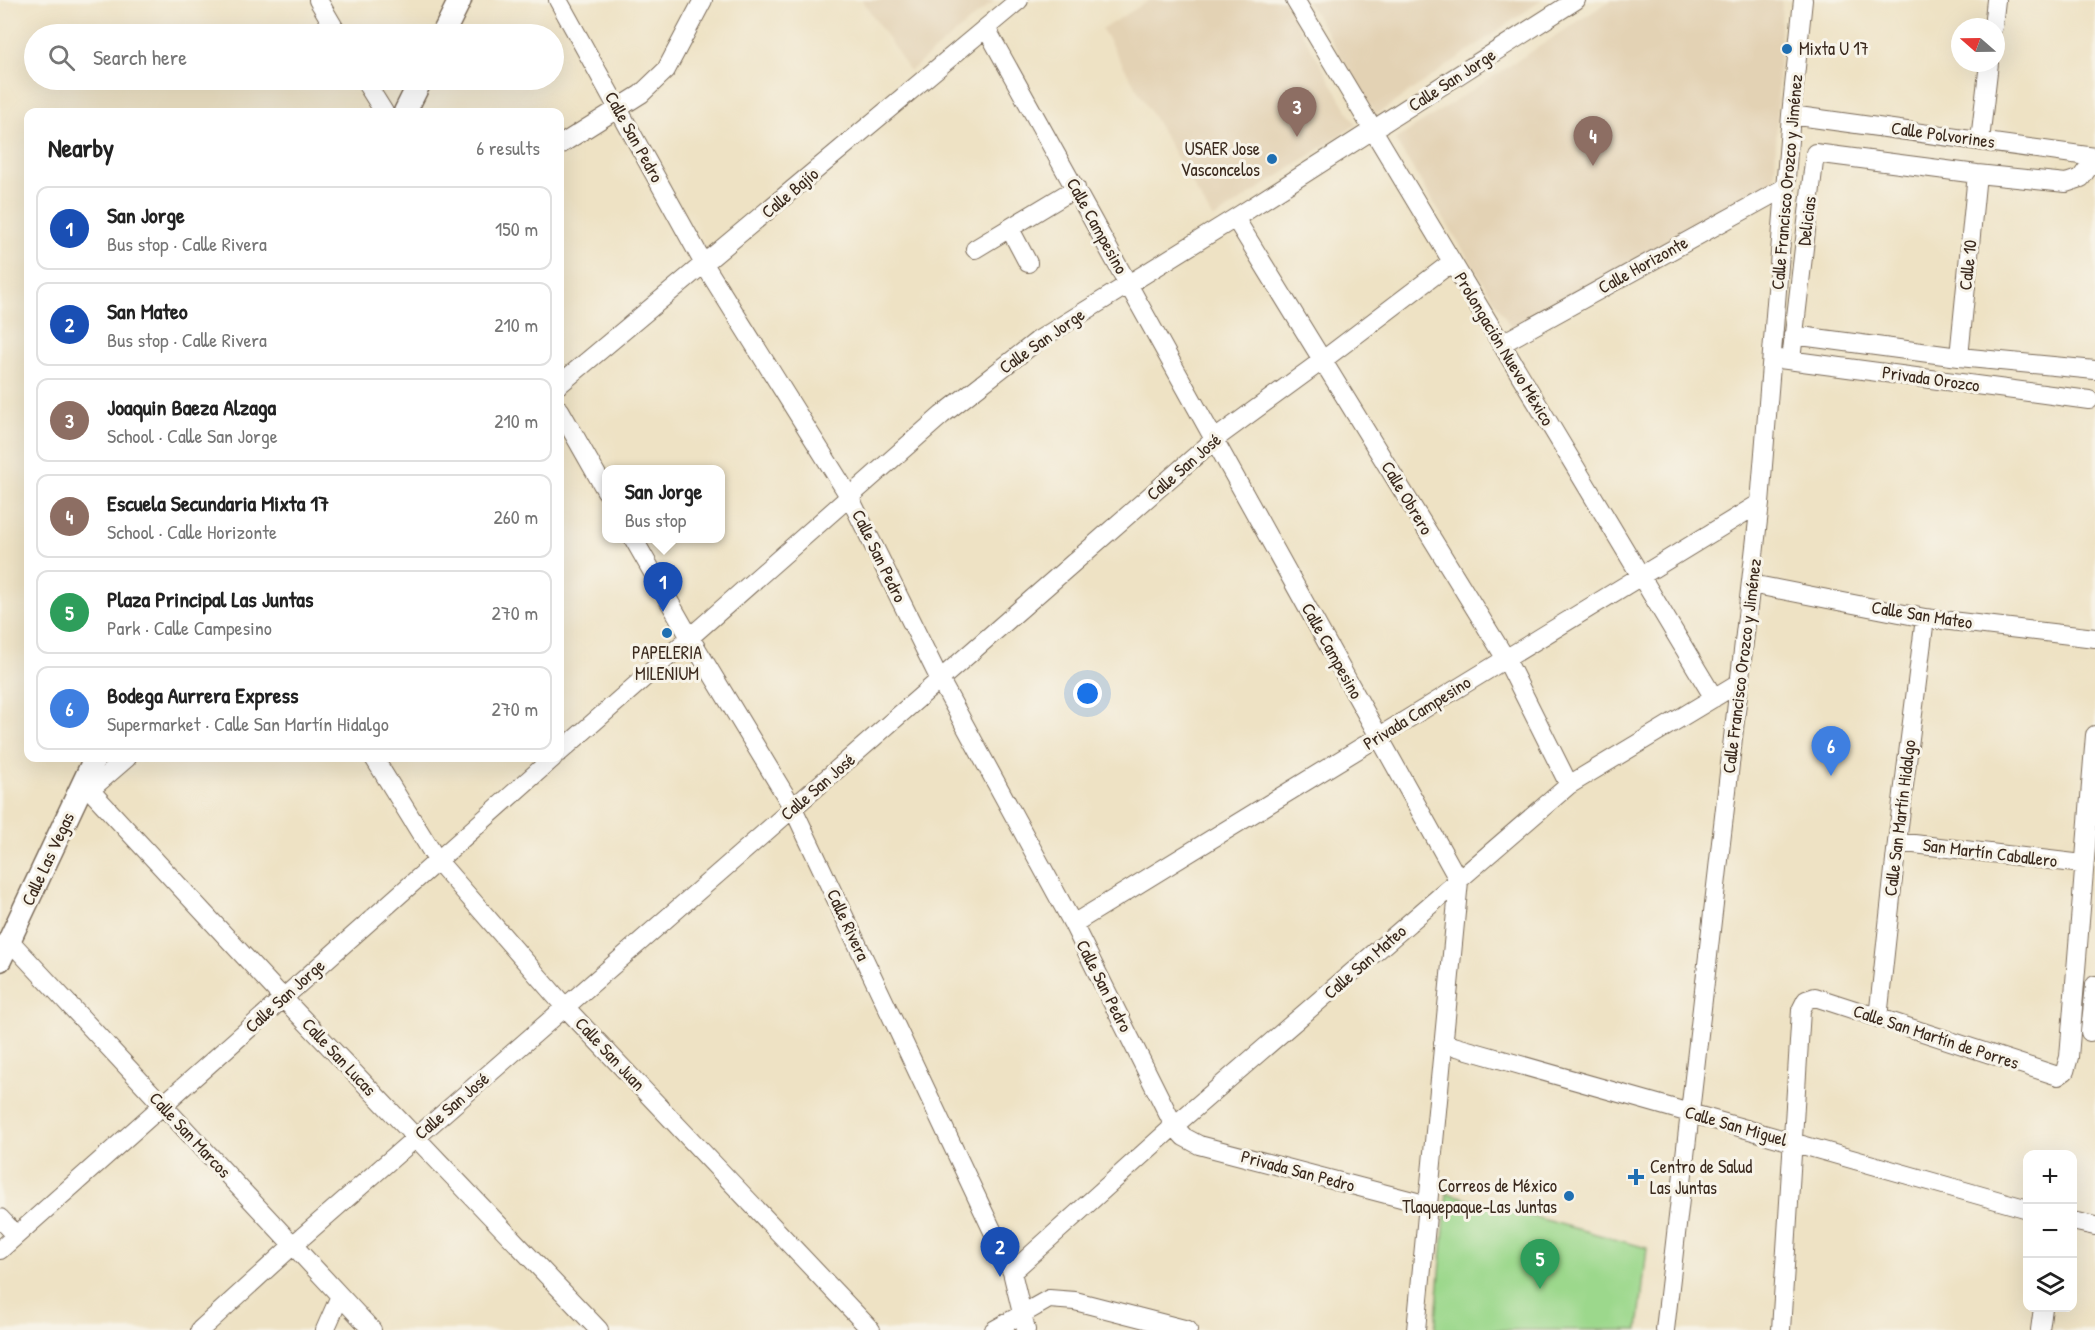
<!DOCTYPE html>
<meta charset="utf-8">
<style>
:root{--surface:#fff;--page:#f6f6f6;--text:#222;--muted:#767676;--line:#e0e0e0;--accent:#2563eb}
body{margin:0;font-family:"Patrick Hand",sans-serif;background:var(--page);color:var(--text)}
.controls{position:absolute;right:18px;bottom:18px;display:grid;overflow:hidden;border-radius:12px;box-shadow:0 6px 24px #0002}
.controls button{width:54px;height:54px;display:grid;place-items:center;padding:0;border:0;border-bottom:2px solid var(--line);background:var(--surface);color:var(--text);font:30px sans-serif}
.compass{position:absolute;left:1951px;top:18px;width:54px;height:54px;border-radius:50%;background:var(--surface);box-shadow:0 6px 24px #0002;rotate:290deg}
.you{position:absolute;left:1088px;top:694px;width:21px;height:21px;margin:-15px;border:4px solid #fff;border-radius:50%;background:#1a73e8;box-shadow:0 0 0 9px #1a73e833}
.badge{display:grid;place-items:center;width:39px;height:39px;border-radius:50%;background:var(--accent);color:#fff;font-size:20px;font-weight:700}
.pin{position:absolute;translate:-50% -50px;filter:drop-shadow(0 2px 3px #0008)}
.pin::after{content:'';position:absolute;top:32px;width:21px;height:18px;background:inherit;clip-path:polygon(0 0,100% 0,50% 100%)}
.popup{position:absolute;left:602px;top:465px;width:123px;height:78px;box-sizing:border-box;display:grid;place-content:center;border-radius:12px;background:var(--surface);filter:drop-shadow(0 2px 4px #0005);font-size:20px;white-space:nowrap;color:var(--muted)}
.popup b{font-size:22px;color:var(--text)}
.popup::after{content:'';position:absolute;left:50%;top:100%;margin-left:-12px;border:12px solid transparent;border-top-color:var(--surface)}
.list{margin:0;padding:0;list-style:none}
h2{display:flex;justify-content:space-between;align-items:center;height:78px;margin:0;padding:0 24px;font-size:26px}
h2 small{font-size:20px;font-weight:400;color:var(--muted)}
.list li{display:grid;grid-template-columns:39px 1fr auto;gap:18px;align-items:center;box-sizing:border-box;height:84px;margin:0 12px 12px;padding:0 12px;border:2px solid var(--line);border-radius:12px}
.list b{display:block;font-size:22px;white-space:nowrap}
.list p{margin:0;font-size:20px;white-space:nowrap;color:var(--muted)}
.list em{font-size:20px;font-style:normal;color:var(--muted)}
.icon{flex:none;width:33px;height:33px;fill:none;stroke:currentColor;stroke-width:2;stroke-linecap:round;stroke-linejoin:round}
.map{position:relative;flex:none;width:2095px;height:1330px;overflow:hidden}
.search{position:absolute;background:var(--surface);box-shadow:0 6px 24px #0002;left:24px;top:24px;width:540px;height:66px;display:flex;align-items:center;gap:15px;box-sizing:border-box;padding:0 21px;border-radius:33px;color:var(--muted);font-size:22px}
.panel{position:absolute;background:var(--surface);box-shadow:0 6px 24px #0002;left:24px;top:108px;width:540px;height:654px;border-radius:12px}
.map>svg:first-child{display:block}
.built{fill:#e3d2b4}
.green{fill:#9cd88c;stroke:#6c8155;stroke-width:1.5}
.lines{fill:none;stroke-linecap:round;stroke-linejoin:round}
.minor-casing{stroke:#7a6a58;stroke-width:20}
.tertiary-casing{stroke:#7a6a58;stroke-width:25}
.minor{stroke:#fff;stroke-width:18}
.tertiary{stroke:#fff;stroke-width:22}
.poi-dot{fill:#1f6fb2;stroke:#f7f3e8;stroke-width:2}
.labels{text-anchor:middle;stroke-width:6;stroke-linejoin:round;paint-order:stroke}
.poi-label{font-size:18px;fill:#3b2a1e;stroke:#f7f3e8;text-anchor:start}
.street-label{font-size:18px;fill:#3b2a1e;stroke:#f7f3e8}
</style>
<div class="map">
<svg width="2095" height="1330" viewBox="0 0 2095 1330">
<rect width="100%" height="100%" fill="#f7f3e8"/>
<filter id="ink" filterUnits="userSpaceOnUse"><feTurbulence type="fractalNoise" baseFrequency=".0167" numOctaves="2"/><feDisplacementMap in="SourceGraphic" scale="12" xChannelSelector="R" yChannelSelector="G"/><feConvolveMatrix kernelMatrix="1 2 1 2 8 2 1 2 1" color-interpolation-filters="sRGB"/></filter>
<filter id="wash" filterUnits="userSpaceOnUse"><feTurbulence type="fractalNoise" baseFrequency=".008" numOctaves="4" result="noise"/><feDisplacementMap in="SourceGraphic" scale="24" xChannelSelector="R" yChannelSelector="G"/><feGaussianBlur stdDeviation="1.35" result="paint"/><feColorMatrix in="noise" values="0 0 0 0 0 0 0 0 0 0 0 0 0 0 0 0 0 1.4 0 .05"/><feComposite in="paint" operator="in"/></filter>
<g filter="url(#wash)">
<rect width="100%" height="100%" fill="#eee2c4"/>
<path class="built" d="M862,0h133l-85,71z
M1150,0h133l73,125 -143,94 -111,-190z
M1307,0h235l-166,115z
M1611,0h171l-8,193 -260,139 -119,-192z"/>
<path class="green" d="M1447,1193l200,55 -9,82h-203z"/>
</g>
<g filter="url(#ink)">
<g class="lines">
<defs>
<path id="minor" d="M318,0l20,34
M558,0l146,264 145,232 91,184 133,244 101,202 10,11 15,8 229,60
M1295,0l419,698
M1993,27l3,-27
M986,28l473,853 -43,449
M364,80l20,32
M1791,115l304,42
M1980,140l9,-77
M560,145l81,-51 25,-24 37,-70
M1235,218l271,441 63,126
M1010,229l18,34
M975,249l101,-61
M1793,335l166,22 136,13
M1501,344l285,-157
M1959,357l18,-183
M1780,359l309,41
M1791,360l24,-207 162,21 89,9 15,-5 14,-20
M560,384l459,-384
M560,410l46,81
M633,538l56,98 104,172 219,464 14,58
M1751,584l174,34 170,20
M560,752l382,-337 95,-74 198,-123 341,-218
M374,758l63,102 128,147 306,323
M85,780l5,10 193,208 316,332
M90,790l37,-32
M1897,842l186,22
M1073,924l687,-421
M9,940l363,390
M1878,1018l19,-176 28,-224
M2090,1032l5,-47
M1443,1043l585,166
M0,1218l16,17
M2072,1221l23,5
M0,1250l553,-492
M1012,1272l162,-146 395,-341 171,-103
M200,1330l92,-84 923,-807 108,-79 129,-98
M325,1330l15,-34
M994,1330l55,-31 26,2 113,29
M1665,1330l95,-827 31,-388 12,-115
M1781,1330l20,-320 5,-10 9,-3 243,79 7,-5 4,-14 26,-322
M2040,1330l3,-22"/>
<path id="tertiary" d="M443,34l17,-34
M405,112l16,-32
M0,960l95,-202"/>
</defs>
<use href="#minor" class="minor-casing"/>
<use href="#tertiary" class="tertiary-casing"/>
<use href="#minor" class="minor"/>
<use href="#tertiary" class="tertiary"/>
</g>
</g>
<g class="poi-dot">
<circle cx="1787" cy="49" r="6"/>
<circle cx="1272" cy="159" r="6"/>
<circle cx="667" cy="633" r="6"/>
<path d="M1633 1168h6v6h6v6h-6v6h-6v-6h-6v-6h6z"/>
<circle cx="1569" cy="1196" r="6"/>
</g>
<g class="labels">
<g class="poi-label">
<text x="1799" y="55">Mixta U 17</text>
<text x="1260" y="155" text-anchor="end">USAER Jose<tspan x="1260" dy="21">Vasconcelos</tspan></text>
<text x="667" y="659" text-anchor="middle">PAPELERIA<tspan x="667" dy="21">MILENIUM</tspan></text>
<text x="1650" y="1173">Centro de Salud<tspan x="1650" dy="21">Las Juntas</tspan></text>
<text x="1557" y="1192" text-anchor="end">Correos de México<tspan x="1557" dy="21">Tlaquepaque-Las Juntas</tspan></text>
</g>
<g class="street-label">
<text transform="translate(1452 80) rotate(-33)" y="6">Calle San Jorge</text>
<text transform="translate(1943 135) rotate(8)" y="6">Calle Polvorines</text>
<text transform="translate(634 137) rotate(61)" y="6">Calle San Pedro</text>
<text transform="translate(1787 182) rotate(-85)" y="6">Calle Francisco Orozco y Jiménez</text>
<text transform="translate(790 193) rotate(-40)" y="6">Calle Bajío</text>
<text transform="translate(1807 221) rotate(-83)" y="6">Delicias</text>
<text transform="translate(1097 226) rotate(61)" y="6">Calle Campesino</text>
<text transform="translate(1643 265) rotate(-29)" y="6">Calle Horizonte</text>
<text transform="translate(1968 265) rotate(-84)" y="6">Calle 10</text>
<text transform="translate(1042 341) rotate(-35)" y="6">Calle San Jorge</text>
<text transform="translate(1504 349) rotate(59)" y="6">Prolongación Nuevo México</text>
<text transform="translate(1931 379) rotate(8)" y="6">Privada Orozco</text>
<text transform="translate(1184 467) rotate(-41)" y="6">Calle San José</text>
<text transform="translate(1407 498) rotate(59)" y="6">Calle Obrero</text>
<text transform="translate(879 556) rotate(64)" y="6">Calle San Pedro</text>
<text transform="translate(1922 615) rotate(9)" y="6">Calle San Mateo</text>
<text transform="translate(1332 651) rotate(61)" y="6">Calle Campesino</text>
<text transform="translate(1742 666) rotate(-83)" y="6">Calle Francisco Orozco y Jiménez</text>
<text transform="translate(1417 713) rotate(-32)" y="6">Privada Campesino</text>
<text transform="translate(818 787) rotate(-41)" y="6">Calle San José</text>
<text transform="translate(1900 818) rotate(-83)" y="6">Calle San Martín Hidalgo</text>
<text transform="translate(1990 853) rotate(7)" y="6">San Martín Caballero</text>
<text transform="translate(48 859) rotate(-65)" y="6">Calle Las Vegas</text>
<text transform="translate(848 925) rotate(65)" y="6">Calle Rivera</text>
<text transform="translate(1365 962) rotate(-41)" y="6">Calle San Mateo</text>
<text transform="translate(1104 986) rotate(63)" y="6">Calle San Pedro</text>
<text transform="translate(285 996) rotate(-42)" y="6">Calle San Jorge</text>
<text transform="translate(1936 1037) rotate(18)" y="6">Calle San Martín de Porres</text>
<text transform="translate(610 1054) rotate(47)" y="6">Calle San Juan</text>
<text transform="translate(339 1057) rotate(47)" y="6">Calle San Lucas</text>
<text transform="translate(452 1106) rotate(-41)" y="6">Calle San José</text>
<text transform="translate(1736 1126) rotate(16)" y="6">Calle San Miguel</text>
<text transform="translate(190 1135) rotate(47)" y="6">Calle San Marcos</text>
<text transform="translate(1298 1171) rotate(15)" y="6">Privada San Pedro</text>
</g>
</g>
</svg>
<div class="controls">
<button>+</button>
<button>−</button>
<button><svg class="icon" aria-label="layers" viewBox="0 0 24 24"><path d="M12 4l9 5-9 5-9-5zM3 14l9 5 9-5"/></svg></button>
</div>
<svg class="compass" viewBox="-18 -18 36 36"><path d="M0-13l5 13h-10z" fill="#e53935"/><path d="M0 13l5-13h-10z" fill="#767676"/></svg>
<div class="you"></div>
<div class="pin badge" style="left:663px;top:612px;background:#1a4fb4">1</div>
<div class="popup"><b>San Jorge</b>Bus stop</div>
<div class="pin badge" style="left:1000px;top:1277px;background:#1a4fb4">2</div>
<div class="pin badge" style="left:1297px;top:137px;background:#8d6e63">3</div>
<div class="pin badge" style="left:1593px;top:166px;background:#8d6e63">4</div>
<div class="pin badge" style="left:1540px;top:1289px;background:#2e9e5b">5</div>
<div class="pin badge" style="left:1831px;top:776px;background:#3f7fe0">6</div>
<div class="search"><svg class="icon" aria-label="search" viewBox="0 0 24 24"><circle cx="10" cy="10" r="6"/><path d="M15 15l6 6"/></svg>Search here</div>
<section class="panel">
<h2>Nearby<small>6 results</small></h2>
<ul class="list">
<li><span class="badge" style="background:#1a4fb4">1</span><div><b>San Jorge</b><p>Bus stop · Calle Rivera</p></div><em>150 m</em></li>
<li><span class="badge" style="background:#1a4fb4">2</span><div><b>San Mateo</b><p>Bus stop · Calle Rivera</p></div><em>210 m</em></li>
<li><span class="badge" style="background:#8d6e63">3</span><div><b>Joaquin Baeza Alzaga</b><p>School · Calle San Jorge</p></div><em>210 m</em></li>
<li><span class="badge" style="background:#8d6e63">4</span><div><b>Escuela Secundaria Mixta 17</b><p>School · Calle Horizonte</p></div><em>260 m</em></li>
<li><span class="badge" style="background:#2e9e5b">5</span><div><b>Plaza Principal Las Juntas</b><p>Park · Calle Campesino</p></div><em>270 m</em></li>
<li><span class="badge" style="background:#3f7fe0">6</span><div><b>Bodega Aurrera Express</b><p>Supermarket · Calle San Martín Hidalgo</p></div><em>270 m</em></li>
</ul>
</section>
</div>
